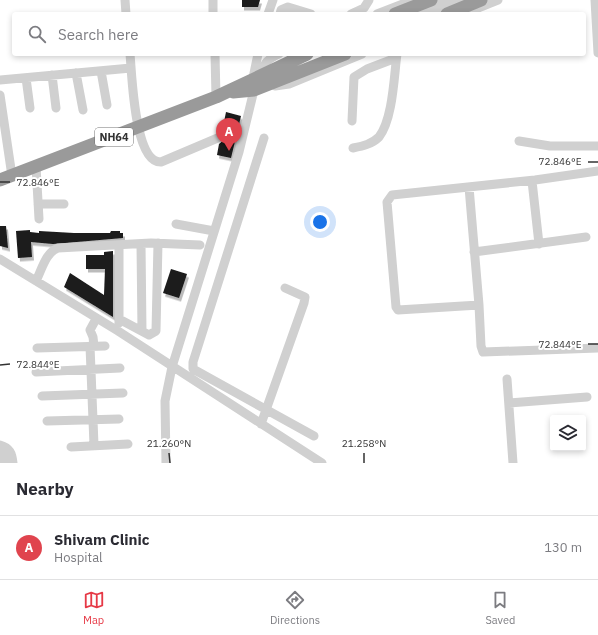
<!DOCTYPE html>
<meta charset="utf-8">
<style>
:root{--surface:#fff;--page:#f7f7f7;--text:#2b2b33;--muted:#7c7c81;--line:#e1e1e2;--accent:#e63946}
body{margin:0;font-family:"IBM Plex Sans",sans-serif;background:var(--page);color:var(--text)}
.controls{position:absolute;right:12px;bottom:12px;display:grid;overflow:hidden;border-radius:4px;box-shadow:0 2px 6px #0003}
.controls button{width:36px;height:36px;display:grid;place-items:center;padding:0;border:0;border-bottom:1px solid var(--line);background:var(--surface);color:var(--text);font:20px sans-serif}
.you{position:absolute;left:320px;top:222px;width:14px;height:14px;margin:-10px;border:3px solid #fff;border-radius:50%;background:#1a73e8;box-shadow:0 0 0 6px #1a73e833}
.badge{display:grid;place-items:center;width:26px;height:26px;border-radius:50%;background:var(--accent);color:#fff;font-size:13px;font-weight:700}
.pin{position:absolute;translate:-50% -33px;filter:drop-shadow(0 1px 2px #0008)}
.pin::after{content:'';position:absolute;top:21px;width:14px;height:12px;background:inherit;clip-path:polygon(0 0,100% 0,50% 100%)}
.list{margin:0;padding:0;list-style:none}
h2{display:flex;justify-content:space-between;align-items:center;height:52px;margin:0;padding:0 16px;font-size:17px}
h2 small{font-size:13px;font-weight:400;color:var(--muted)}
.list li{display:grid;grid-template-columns:26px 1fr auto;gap:12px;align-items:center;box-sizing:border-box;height:64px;padding:0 16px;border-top:1px solid var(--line)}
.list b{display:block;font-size:15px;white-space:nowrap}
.list p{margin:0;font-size:13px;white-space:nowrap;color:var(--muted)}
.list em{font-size:13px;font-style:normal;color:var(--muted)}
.icon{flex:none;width:22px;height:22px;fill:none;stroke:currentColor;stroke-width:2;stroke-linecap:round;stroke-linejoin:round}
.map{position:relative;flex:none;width:598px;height:463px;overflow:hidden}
.search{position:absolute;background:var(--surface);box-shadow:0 2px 6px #0003;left:12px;right:12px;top:12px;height:44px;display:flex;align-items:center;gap:10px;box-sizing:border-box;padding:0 14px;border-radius:4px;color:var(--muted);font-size:15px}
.sheet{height:116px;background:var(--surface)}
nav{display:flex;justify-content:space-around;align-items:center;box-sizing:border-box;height:56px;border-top:1px solid var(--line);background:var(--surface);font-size:11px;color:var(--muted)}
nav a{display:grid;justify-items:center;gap:2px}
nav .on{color:var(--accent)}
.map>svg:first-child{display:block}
.building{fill:#1a1a1a;filter:url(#shadow)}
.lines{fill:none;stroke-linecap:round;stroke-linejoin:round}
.minor{stroke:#d0d0d0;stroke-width:9}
.highway{stroke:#9a9a9a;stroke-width:13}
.ticks{fill:none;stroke:#333;stroke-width:1.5}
.labels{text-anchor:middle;stroke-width:4;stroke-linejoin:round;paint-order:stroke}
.shield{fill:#fff;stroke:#707070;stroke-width:1}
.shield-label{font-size:11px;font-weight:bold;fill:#333}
.ticks-label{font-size:10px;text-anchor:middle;fill:#333;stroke:#fff;stroke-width:4;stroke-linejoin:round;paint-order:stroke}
</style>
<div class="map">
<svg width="598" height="463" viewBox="0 0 598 463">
<defs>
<filter id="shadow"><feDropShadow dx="2" dy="3.5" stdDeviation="0" flood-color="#0004"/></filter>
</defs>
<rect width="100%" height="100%" fill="#fff"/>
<path class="building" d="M242,0h18l-2,7h-16z
M226,112l15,4 -10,42 -14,-3 2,-11 7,-6 -1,-4 -3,-2z
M0,226h6l2,22 -8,-2z
M30,230v2l9,1v-2l35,2h36l1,-2h9v2h3v5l-70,6 -22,-2 1,15 -14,1 -2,-27z
M113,251v66l-49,-30 6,-14 34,22 1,-26h-19v-14h18v-3z
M171,269l16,5 -8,24 -16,-5z"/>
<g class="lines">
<path class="minor" d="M125,0l1,14
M213,0v14
M595,0l3,53
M422,10l27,-10
M473,10l25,-10
M268,14l5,-14
M280,14l1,-4 7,-3 23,7
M351,14l13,-6 5,-8
M377,14l36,-14
M434,14l21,-9 5,-5
M130,54c2,20 4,109 31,108l59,-25
M215,54l1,43
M101,71l6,34
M76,73l7,37
M262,74c2,-12 6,-15 17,-20
M52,75l4,33
M26,78l4,30
M0,80l131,-12
M275,86l14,-2 73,-30
M0,95l12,81
M352,121l2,-44 13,-8 29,-11
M264,138l-71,224v7l121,67
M519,141l31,5h48
M353,148c10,-2 19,-4 26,-11 14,-18 15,-61 18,-83
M36,166l3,53
M532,181l7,63
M469,187l10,118 2,41 2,6 115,-4
M38,204h26
M176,224l38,7
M141,244l1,87
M474,252l112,-15
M0,259l118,72 204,132
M36,281c6,-12 10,-29 22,-33l93,-5 49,2
M479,305l-81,5 -2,-3 -9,-105 5,-7 143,-15 63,-9
M119,319l30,16 7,-4 2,-88
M119,323v-77
M90,346l4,99
M94,346l-1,-9 -3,-7 6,-11
M37,348l68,-2
M36,372l84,-4
M507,379l6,84
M42,396l81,-3
M509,403l78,-6
M47,421l72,-2
M261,424l43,-121 1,-6 -20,-9
M0,445c10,3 12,8 13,18
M71,447l57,-3
M0,451l4,5v7
M166,463l-1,-62 7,-34 67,-215 15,-62 -1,-12 5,-24"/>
<path class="highway" d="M395,14l36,-14
M447,14l34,-14
M233,92l21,-2 91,-36
M0,180l216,-83 91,-43"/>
</g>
<path class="ticks" d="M588,162h10M0,182h10M588,344h10M0,365l10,-1M169,453l1,10M364,453v10"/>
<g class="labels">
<rect class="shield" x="95" y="128" width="38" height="18" rx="3"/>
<g class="shield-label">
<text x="114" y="141">NH64</text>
</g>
</g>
<g class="ticks-label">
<text x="560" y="165">72.846°E</text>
<text x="38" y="186">72.846°E</text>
<text x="560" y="348">72.844°E</text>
<text x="38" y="368">72.844°E</text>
<text x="169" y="447">21.260°N</text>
<text x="364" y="447">21.258°N</text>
</g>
</svg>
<div class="controls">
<button><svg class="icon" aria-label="layers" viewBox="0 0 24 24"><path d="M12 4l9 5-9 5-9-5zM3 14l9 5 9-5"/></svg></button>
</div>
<div class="you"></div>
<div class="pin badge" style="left:229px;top:151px;background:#e0444e">A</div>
<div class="search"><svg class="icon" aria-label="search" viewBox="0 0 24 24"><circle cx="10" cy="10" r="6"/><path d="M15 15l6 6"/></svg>Search here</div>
</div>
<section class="sheet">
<h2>Nearby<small></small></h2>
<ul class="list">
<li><span class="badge" style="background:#e0444e">A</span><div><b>Shivam Clinic</b><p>Hospital</p></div><em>130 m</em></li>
</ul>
</section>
<nav>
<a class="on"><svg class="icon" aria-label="map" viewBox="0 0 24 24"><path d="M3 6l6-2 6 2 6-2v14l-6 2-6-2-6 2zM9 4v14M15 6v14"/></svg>Map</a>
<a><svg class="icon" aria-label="directions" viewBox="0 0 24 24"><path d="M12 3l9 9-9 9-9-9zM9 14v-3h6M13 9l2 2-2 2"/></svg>Directions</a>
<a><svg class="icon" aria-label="saved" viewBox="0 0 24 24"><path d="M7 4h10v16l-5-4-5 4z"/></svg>Saved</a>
</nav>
